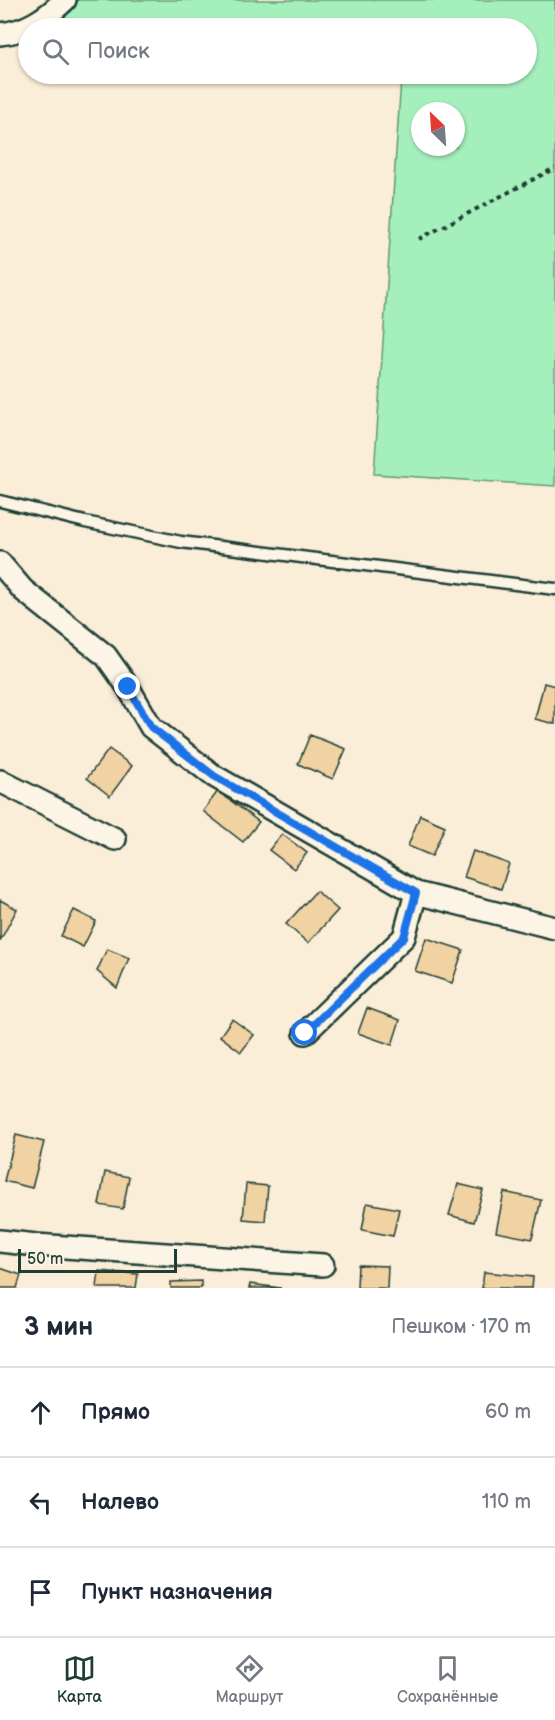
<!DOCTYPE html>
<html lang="ru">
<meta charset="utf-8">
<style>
:root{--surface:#fff;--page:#f6f6f7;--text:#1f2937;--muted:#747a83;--line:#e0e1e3;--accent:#1f3d34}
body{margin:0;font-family:"Balsamiq Sans",sans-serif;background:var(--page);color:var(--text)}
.compass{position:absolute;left:411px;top:102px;width:54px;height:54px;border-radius:50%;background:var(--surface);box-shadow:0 2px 4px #0004;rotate:335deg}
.scale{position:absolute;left:18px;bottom:15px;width:159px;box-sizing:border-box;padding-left:6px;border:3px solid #1f3d34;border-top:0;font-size:16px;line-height:21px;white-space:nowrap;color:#1f3d34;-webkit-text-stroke:4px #fcf5e5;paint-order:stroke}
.stop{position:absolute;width:18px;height:18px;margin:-14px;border:4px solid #1a73e8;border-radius:50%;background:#fff}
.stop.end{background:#1a73e8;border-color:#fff;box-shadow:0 2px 6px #0008}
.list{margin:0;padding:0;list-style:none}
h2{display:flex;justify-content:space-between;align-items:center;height:78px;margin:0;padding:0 24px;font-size:26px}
h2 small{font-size:20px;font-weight:400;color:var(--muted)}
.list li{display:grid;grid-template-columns:39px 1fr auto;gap:18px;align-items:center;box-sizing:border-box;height:90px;padding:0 24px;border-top:2px solid var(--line)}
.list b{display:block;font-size:22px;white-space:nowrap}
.list em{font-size:20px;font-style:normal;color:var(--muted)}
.icon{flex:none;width:33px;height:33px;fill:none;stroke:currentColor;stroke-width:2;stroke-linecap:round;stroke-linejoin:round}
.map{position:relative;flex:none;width:555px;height:1288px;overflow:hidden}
.search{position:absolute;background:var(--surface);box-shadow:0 2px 4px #0004;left:18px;right:18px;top:18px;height:66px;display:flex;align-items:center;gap:15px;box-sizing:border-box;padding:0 21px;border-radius:33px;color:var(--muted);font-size:22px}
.sheet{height:348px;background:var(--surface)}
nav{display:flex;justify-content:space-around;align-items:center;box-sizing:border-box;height:84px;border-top:2px solid var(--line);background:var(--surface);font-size:16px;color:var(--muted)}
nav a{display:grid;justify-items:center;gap:3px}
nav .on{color:var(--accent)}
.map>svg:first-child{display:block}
.green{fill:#a5efbd;stroke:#629678;stroke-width:1.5;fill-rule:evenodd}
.building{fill:#f1d2a3;stroke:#1f3d34;stroke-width:1.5}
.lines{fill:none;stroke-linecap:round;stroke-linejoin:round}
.lane-casing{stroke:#1f3d34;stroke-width:15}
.street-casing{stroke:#1f3d34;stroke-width:26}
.path{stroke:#1f3d34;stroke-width:4;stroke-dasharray:4.5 4.5;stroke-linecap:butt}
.lane{stroke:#fcf5e5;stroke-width:10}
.street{stroke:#fcf5e5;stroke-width:21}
.route{stroke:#1a73e8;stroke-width:8}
</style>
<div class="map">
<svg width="555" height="1288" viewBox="0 0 555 1288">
<rect width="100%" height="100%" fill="#faeed8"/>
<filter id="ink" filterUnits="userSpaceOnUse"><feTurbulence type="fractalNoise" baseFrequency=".0167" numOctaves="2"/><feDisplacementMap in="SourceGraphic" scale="12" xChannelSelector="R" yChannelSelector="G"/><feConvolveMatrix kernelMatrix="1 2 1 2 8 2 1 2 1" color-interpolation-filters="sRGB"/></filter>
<g filter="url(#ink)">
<path class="green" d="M56,0h499v486l-181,-12 27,-395 -55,-5h180v-46h-475zM420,111h36v36h-36z"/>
<path class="building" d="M544,683l11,3v38l-20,-5z
M310,735l36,14 -13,30 -35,-15z
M109,749l23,17 -22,30 -23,-18z
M218,791l41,31 -16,20 -40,-31z
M420,815l25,11 -13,30 -24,-10z
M282,834l25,19 -13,16 -25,-19z
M473,851l36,13 -8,25 -37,-12z
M316,891l22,19 -30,33 -22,-19z
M0,900l17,9 -17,32z
M74,910l22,11 -13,26 -22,-11z
M426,938l37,12 -11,33 -37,-12z
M107,949l22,9 -12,30 -20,-17z
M367,1008l33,12 -8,25 -34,-12z
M232,1019l22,16 -13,17 -21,-16z
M16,1135l28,7 -12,46 -28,-7z
M105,1172l24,5 -6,32 -24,-4z
M246,1184l22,2 -3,35 -22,-2z
M458,1184l25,6 -9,32 -25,-7z
M504,1192l37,8 -9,39 -36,-7z
M367,1203l32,6 -6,27 -31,-6z
M358,1265l30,1 -1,22h-30z
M0,1268l21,7 -4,13h-17z
M99,1271l39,3 -2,14h-39z
M484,1272l49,5 -1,11h-50z
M201,1281v7h-30v-6z
M250,1284l31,4h-32z"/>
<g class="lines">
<defs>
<path id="lane" d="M0,501l85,21 96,20 374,47"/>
<path id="street" d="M0,34c26,-2 46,-16 65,-34
M0,563l23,27 83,66 22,31 23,40 63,49 202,117 139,35
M0,781l115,58
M305,1033l99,-96 12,-44
M0,1241l36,4 287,20"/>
</defs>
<use href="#lane" class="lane-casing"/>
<use href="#street" class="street-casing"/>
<path class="path" d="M419,239l136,-71"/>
<use href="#lane" class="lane"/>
<use href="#street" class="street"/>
</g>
</g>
<g class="lines" filter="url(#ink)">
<path class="route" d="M128,687l23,40 63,49 202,117 -12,44 -99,96"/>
</g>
</svg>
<svg class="compass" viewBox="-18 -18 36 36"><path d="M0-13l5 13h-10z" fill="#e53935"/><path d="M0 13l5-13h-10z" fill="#747a83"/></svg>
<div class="scale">50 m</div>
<div class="stop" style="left:305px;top:1033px"></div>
<div class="stop end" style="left:128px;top:687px"></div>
<div class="search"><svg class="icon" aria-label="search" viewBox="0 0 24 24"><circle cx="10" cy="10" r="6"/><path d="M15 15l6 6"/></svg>Поиск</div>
</div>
<section class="sheet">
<h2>3 мин<small>Пешком · 170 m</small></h2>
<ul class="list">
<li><svg class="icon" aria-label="ahead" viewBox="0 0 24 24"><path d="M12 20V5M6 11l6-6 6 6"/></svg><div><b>Прямо</b></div><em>60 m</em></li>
<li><svg class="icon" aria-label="left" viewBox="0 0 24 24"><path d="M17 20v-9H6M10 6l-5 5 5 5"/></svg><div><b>Налево</b></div><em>110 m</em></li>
<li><svg class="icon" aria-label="arrive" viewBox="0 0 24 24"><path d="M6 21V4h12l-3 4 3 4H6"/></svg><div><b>Пункт назначения</b></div></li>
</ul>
</section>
<nav>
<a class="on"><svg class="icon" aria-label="map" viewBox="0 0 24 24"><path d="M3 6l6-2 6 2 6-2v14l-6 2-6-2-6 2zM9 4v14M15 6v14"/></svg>Карта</a>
<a><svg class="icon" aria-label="directions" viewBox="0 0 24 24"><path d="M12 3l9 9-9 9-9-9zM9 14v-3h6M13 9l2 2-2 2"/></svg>Маршрут</a>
<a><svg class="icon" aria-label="saved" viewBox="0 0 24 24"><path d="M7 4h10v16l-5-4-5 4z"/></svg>Сохранённые</a>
</nav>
